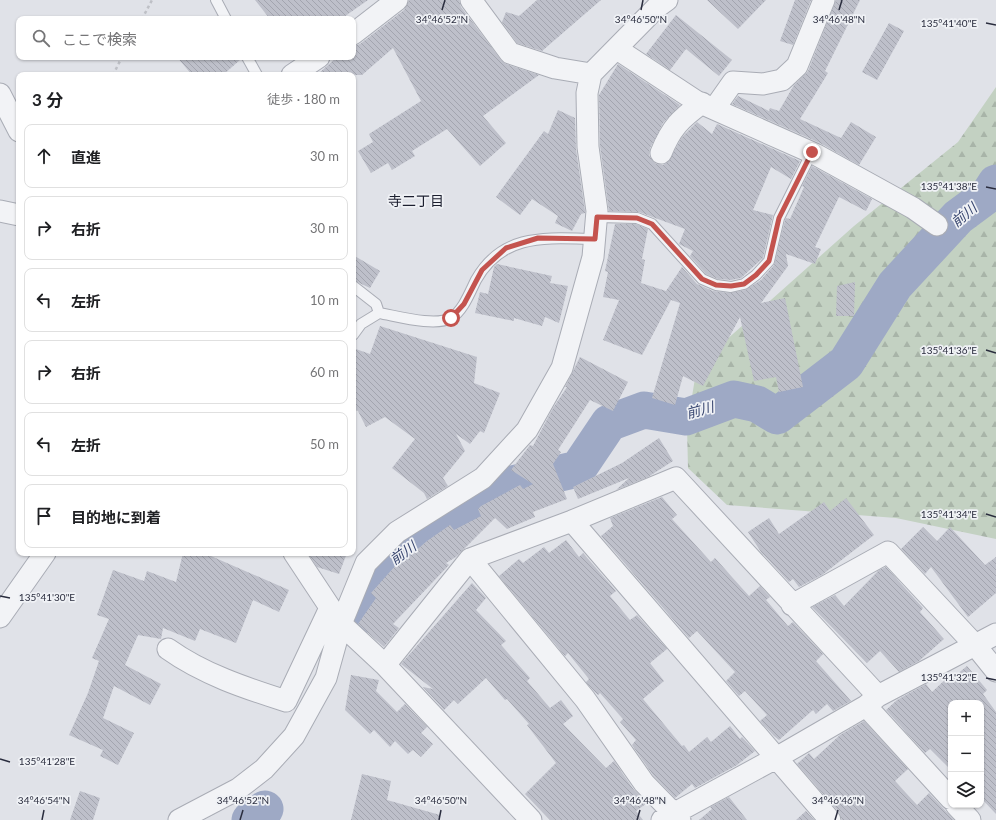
<!DOCTYPE html>
<html lang="ja">
<meta charset="utf-8">
<style>
:root{--surface:#fff;--page:#f6f6f6;--text:#202124;--muted:#757577;--line:#e0e0e0}
body{margin:0;font-family:Lato,"Noto Sans JP",sans-serif;background:var(--page);color:var(--text)}
.controls{position:absolute;right:12px;bottom:12px;display:grid;overflow:hidden;border-radius:8px;box-shadow:0 1px 3px #0004}
.controls button{width:36px;height:36px;display:grid;place-items:center;padding:0;border:0;border-bottom:1px solid var(--line);background:var(--surface);color:var(--text);font:20px sans-serif}
.stop{position:absolute;width:12px;height:12px;margin:-9px;border:3px solid #c4534e;border-radius:50%;background:#fff}
.stop.end{background:#c4534e;border-color:#fff;box-shadow:0 1px 4px #0008}
.list{margin:0;padding:0;list-style:none}
h2{display:flex;justify-content:space-between;align-items:center;height:52px;margin:0;padding:0 16px;font-size:17px}
h2 small{font-size:13px;font-weight:400;color:var(--muted)}
.list li{display:grid;grid-template-columns:26px 1fr auto;gap:12px;align-items:center;box-sizing:border-box;height:64px;margin:0 8px 8px;padding:0 8px;border:1px solid var(--line);border-radius:8px}
.list b{display:block;font-size:15px;white-space:nowrap}
.list em{font-size:13px;font-style:normal;color:var(--muted)}
.icon{flex:none;width:22px;height:22px;fill:none;stroke:currentColor;stroke-width:2;stroke-linecap:round;stroke-linejoin:round}
.map{position:relative;flex:none;width:996px;height:820px;overflow:hidden}
.search{position:absolute;background:var(--surface);box-shadow:0 1px 3px #0004;left:16px;top:16px;width:340px;height:44px;display:flex;align-items:center;gap:10px;box-sizing:border-box;padding:0 14px;border-radius:8px;color:var(--muted);font-size:15px}
.panel{position:absolute;background:var(--surface);box-shadow:0 1px 3px #0004;left:16px;top:72px;width:340px;height:484px;border-radius:8px}
.map>svg:first-child{display:block}
.forest{fill:url(#forest-firs)}
.lines{fill:none;stroke-linecap:round;stroke-linejoin:round}
.river{stroke:#9ea9c5;stroke-width:37}
.building{fill:url(#building-back-hatch)}
.lane-casing{stroke:#a9acb5;stroke-width:12}
.street-casing{stroke:#a9acb5;stroke-width:23}
.path{stroke:#bec0c6;stroke-width:2.5;stroke-dasharray:3 3;stroke-linecap:butt}
.lane{stroke:#f2f3f6;stroke-width:10}
.street{stroke:#f2f3f6;stroke-width:21}
.route{stroke:#c4534e;stroke-width:5}
.ticks{fill:none;stroke:#2a2d3e;stroke-width:1.5}
.labels{text-anchor:middle;stroke-width:3.5;stroke-linejoin:round;paint-order:stroke}
.neighbourhood-label{font-size:14px;fill:#1c1f2f;stroke:#eff1f5}
.water-label{font-size:14px;font-style:italic;fill:#37456f;stroke:#eff1f5}
.ticks-label{font-size:10px;text-anchor:middle;fill:#2a2d3e;stroke:#eff1f5;stroke-width:3.5;stroke-linejoin:round;paint-order:stroke}
</style>
<div class="map">
<svg width="996" height="820" viewBox="0 0 996 820">
<defs>
<pattern id="forest-firs" width="22" height="20" patternUnits="userSpaceOnUse"><rect width="22" height="20" fill="#c3d1c2"/><path d="M5 1l3.5 6h-7zM16 11l3.5 6h-7z" fill="#a8b4a8"/></pattern>
<pattern id="building-back-hatch" width="6" height="6" patternUnits="userSpaceOnUse"><rect width="6" height="6" fill="#bec0ca"/><path d="M-1 5l2 2M0 0l6 6M5-1l2 2" fill="none" stroke="#a3a5af"/></pattern>
</defs>
<rect width="100%" height="100%" fill="#e0e2e8"/>
<path class="forest" d="M996,87v452l-100,-21 -169,-13 -39,-37 -1,-41 10,-61 157,-140 104,-84z"/>
<g class="lines">
<path class="river" d="M356,618l22,-47 99,-71 35,-16 66,-15 31,-46 35,-13 42,7 48,-18 23,5 20,12 69,-53 49,-78 63,-68 31,-23 7,-11
M250,820l15,-11"/>
</g>
<path class="building" d="M255,0h113l-27,19h-71z
M409,0h50l2,7 40,53 5,4 33,11 -56,41 23,27 -26,23 -33,-37 -35,22 3,5 -23,14 -4,-7 -17,10 -13,-22 15,-9 -4,-8 52,-33 -28,-53 -31,27h-45l20,-18h16v-11l7,-2 44,-34z
M537,0h64l-59,51 -25,-8 -15,-21 4,-10 13,4z
M707,0h59l-28,29z
M795,0h16l-18,45 -13,-4z
M836,0h24l-35,71 3,2 -28,46 41,19 10,-16 25,15 -17,28 -39,-22 -88,-39 6,-8 31,15 1,-3 9,3 15,-26 14,-14z
M676,15l56,45 -13,16 -33,-27 -16,21 -24,-16z
M889,23l15,8 -27,49 -15,-8z
M177,57h64v2l-18,16h-31z
M618,64l62,41 -17,18 -13,25 -1,7 3,5 4,4 7,1 5,-3 14,-25 15,-15 15,12 5,-10 83,37 -9,18 -20,-12 -18,43 20,5 -10,43 -22,20 -10,2 -13,-1 -12,-5 -16,-18 3,-5 -14,-7 6,-15 -46,-17 -30,-1 -9,-65 -1,-51z
M558,110l17,8 1,31 9,62v2l-4,1 -9,17 -17,-8 3,-7 -26,-17 -12,16 -24,-18 48,-66 4,3z
M812,166l60,33 -6,12 -27,-14 -24,50 6,2 -6,15 -29,-10 2,12 -27,37 24,-5 18,89 -24,5 -3,-15 -22,4 -14,-64 -37,69 -20,-10 -8,29 -23,-7 28,-95 -9,-3 -29,55 -39,-15 16,-40 -16,-3 5,-25 -3,-1 10,-47h21l12,5 -6,30 3,1 -4,23 25,8 16,-24 15,17 16,7 17,2 15,-3 16,-10 13,-15 11,-45 1,-2 4,1 14,-32 -2,-1z
M353,255l27,16 -10,17 -17,-8z
M497,264l55,12 -2,7 18,3 -9,37 -14,-6 -3,9 -28,-8v3l-39,-8 5,-21 8,2 6,-27z
M855,282l-1,34h-18l1,-30z
M380,326l97,31 -3,26 26,10 -16,40 -4,-2 -10,13 -14,-10 9,17 -22,27 5,8 -21,13 -3,-6 -32,-25 23,-29 -30,-22 -19,10 -8,-16 -5,-2v-61l17,6z
M580,357l48,25 -15,29 -23,-11 -32,50 3,2 -8,12 14,35 -34,13 2,5 -28,12 -12,-11 -39,39 -10,6 3,2 -56,59 6,4 -15,19 -26,-23 18,-26 -5,-5 25,-28 2,1 29,-25 23,-16 4,5 27,-14 -3,-7 3,-3 39,-21 3,4 10,-5 -22,-14 19,-25 3,1 20,-38 14,-21h-2z
M659,438l14,23 -25,16 -32,13 13,-12 -51,21 -5,-12 49,-24z
M662,497l15,18 -5,4 39,43 4,-4 34,38 11,-10 10,11 -4,3 22,26 5,-4 30,32 -7,7 35,40 -18,10 -6,-7 -11,10 -3,-4 -34,30 -5,-4 -14,-15 7,-6 -22,-24 -6,5 -13,-15 9,-9 -38,-41 -8,7 -88,-102 12,-10 -3,-8z
M846,498l28,37 -52,40 -23,12 -6,-8 -4,3 -28,-30 -13,-20 21,-14 10,16 45,-32 6,9z
M923,527l14,14 13,-14 35,38 11,-8v36l-28,24 -37,-50 -6,7 -24,-25z
M566,540l13,17 4,-4 33,38 -6,5 20,24 7,-5 30,34 -17,14 14,18 -21,18 39,47 2,-1 5,7 18,-15 4,5 19,-16 10,13 2,-2 13,14 -18,14 -42,23 -3,-4 -17,14 -22,-23 -21,-30 4,-5 -16,-18 3,-3 -23,-26 -2,2 -7,-7 -5,-6 3,-3 -21,-26 -3,3 -66,-80 20,-17 4,4 21,-16 5,6z
M183,553h21l85,37 -10,22 -26,-12 -17,43 -36,-14 -5,12 -32,-13 -2,11 -23,-4 -13,30 36,19 -11,21 -36,-19 -11,32 31,15 -16,32 -18,-9 3,-6 -34,-15 19,-42 11,-32 -7,-3 17,-39 -12,-4 16,-45 31,11 3,-10 29,11z
M308,553h39l-8,21 -22,-7z
M886,567l37,41 -3,4 24,27 -25,22 -20,11 -19,-21 -13,12 -55,-56 23,-12 9,11 35,-36z
M472,583l14,15 -10,12 30,31 -5,4 29,33 -3,3 23,27 11,-8 12,16 -10,8 43,44 8,-7 20,29 13,13 -11,8 7,9h-93l-25,-26 31,-31 -29,-38 2,-1 -22,-25 -2,1 -19,-22 -28,26 -4,-4 -10,10 -21,-23 10,2 -32,-25z
M967,666l20,24 -4,4 13,18v102l-15,-16v-95h-30v67l-21,-21 -5,4 -39,-43 11,-10 29,-16 6,8 16,-15 2,3z
M351,675l28,5 -3,11 21,21 8,-8 22,23 -6,6 12,11 -12,13 -8,-7 -5,4 -13,-13 -5,6 -16,-17 -4,4 -25,-24z
M864,721l44,48 -13,12 22,24 12,-12 25,27h-112l-3,-8 -42,-48 12,-11 5,6 26,-24z
M362,774l29,7 -4,19 53,15 -1,5h-88z
M80,791l20,7 -7,22h-23z
M729,797l18,23h-48l13,-11 -2,-2z
M806,811l8,9h-18z"/>
<g class="lines">
<defs>
<path id="lane" d="M216,0l10,19
M247,57l10,18
M597,217l40,1 15,6 50,55 14,6 15,2 13,-3 12,-9 13,-14 10,-43 33,-66
M353,286l23,18 3,9
M353,335l8,-11 18,-11c18,3 56,14 72,5 12,-7 19,-26 25,-38 27,-48 72,-42 119,-41"/>
<path id="street" d="M471,0l39,53 45,15 36,6
M353,34l44,-34
M617,49l79,52 119,53 98,54 24,17
M292,75l27,-18
M0,94l19,37
M714,109l19,-27 30,2 19,-4 15,-14 27,-66
M661,153c10,-25 19,-34 41,-50
M0,211l19,4
M572,521l258,299
M470,559l115,140 59,84 36,37
M792,605l96,-53 87,93 21,26
M0,617l45,-64
M168,649c35,25 77,39 118,52l44,-93
M385,665l85,-106 102,-38 104,-43 202,218
M866,706l85,93
M956,805l14,15
M179,820l59,-31 26,-20 30,-33 32,-58 15,-54 -47,-71
M531,820l-146,-155 -44,-41 25,-61 31,-31 86,-54 44,-48 35,-62 31,-111 4,-46 -9,-64 -1,-54 4,-19 65,-66 11,-8
M662,820l114,-62 90,-52 12,-10 118,-62"/>
</defs>
<use href="#lane" class="lane-casing"/>
<use href="#street" class="street-casing"/>
<path class="path" d="M142,19l10,-19
M113,75l9,-18"/>
<use href="#lane" class="lane"/>
<use href="#street" class="street"/>
</g>
<g class="lines">
<path class="route" d="M451,318l13,-14 18,-34 24,-22 32,-10 57,1 2,-22 40,1 15,6 50,55 14,6 15,1 13,-2 12,-9 13,-14 10,-43 33,-66"/>
</g>
<path class="ticks" d="M442,10l3,-10M641,10l2,-10M839,10l3,-10M986,23l10,2M986,187l10,2M986,350l10,3M986,514l10,3M0,596l10,2M986,678l10,2M0,759l10,3M42,820l2,-10M240,820l3,-10M439,820l2,-10M637,820l3,-10M835,820l3,-10"/>
<g class="labels">
<g class="neighbourhood-label">
<text x="416" y="206">寺二丁目</text>
</g>
<g class="water-label">
<text transform="translate(964 215) rotate(-40)" y="5">前川</text>
<text transform="translate(700 410) rotate(-15)" y="5">前川</text>
<text transform="translate(403 553) rotate(-36)" y="5">前川</text>
</g>
</g>
<g class="ticks-label">
<text x="442" y="23">34°46'52"N</text>
<text x="641" y="23">34°46'50"N</text>
<text x="839" y="23">34°46'48"N</text>
<text x="949" y="27">135°41'40"E</text>
<text x="949" y="190">135°41'38"E</text>
<text x="949" y="354">135°41'36"E</text>
<text x="949" y="518">135°41'34"E</text>
<text x="47" y="601">135°41'30"E</text>
<text x="949" y="681">135°41'32"E</text>
<text x="47" y="765">135°41'28"E</text>
<text x="44" y="804">34°46'54"N</text>
<text x="243" y="804">34°46'52"N</text>
<text x="441" y="804">34°46'50"N</text>
<text x="640" y="804">34°46'48"N</text>
<text x="838" y="804">34°46'46"N</text>
</g>
</svg>
<div class="controls">
<button>+</button>
<button>−</button>
<button><svg class="icon" aria-label="layers" viewBox="0 0 24 24"><path d="M12 4l9 5-9 5-9-5zM3 14l9 5 9-5"/></svg></button>
</div>
<div class="stop" style="left:451px;top:318px"></div>
<div class="stop end" style="left:812px;top:152px"></div>
<div class="search"><svg class="icon" aria-label="search" viewBox="0 0 24 24"><circle cx="10" cy="10" r="6"/><path d="M15 15l6 6"/></svg>ここで検索</div>
<section class="panel">
<h2>3 分<small>徒歩 · 180 m</small></h2>
<ul class="list">
<li><svg class="icon" aria-label="ahead" viewBox="0 0 24 24"><path d="M12 20V5M6 11l6-6 6 6"/></svg><div><b>直進</b></div><em>30 m</em></li>
<li><svg class="icon" aria-label="right" viewBox="0 0 24 24"><path d="M7 20v-9h11M14 6l5 5-5 5"/></svg><div><b>右折</b></div><em>30 m</em></li>
<li><svg class="icon" aria-label="left" viewBox="0 0 24 24"><path d="M17 20v-9H6M10 6l-5 5 5 5"/></svg><div><b>左折</b></div><em>10 m</em></li>
<li><svg class="icon" aria-label="right" viewBox="0 0 24 24"><path d="M7 20v-9h11M14 6l5 5-5 5"/></svg><div><b>右折</b></div><em>60 m</em></li>
<li><svg class="icon" aria-label="left" viewBox="0 0 24 24"><path d="M17 20v-9H6M10 6l-5 5 5 5"/></svg><div><b>左折</b></div><em>50 m</em></li>
<li><svg class="icon" aria-label="arrive" viewBox="0 0 24 24"><path d="M6 21V4h12l-3 4 3 4H6"/></svg><div><b>目的地に到着</b></div></li>
</ul>
</section>
</div>
